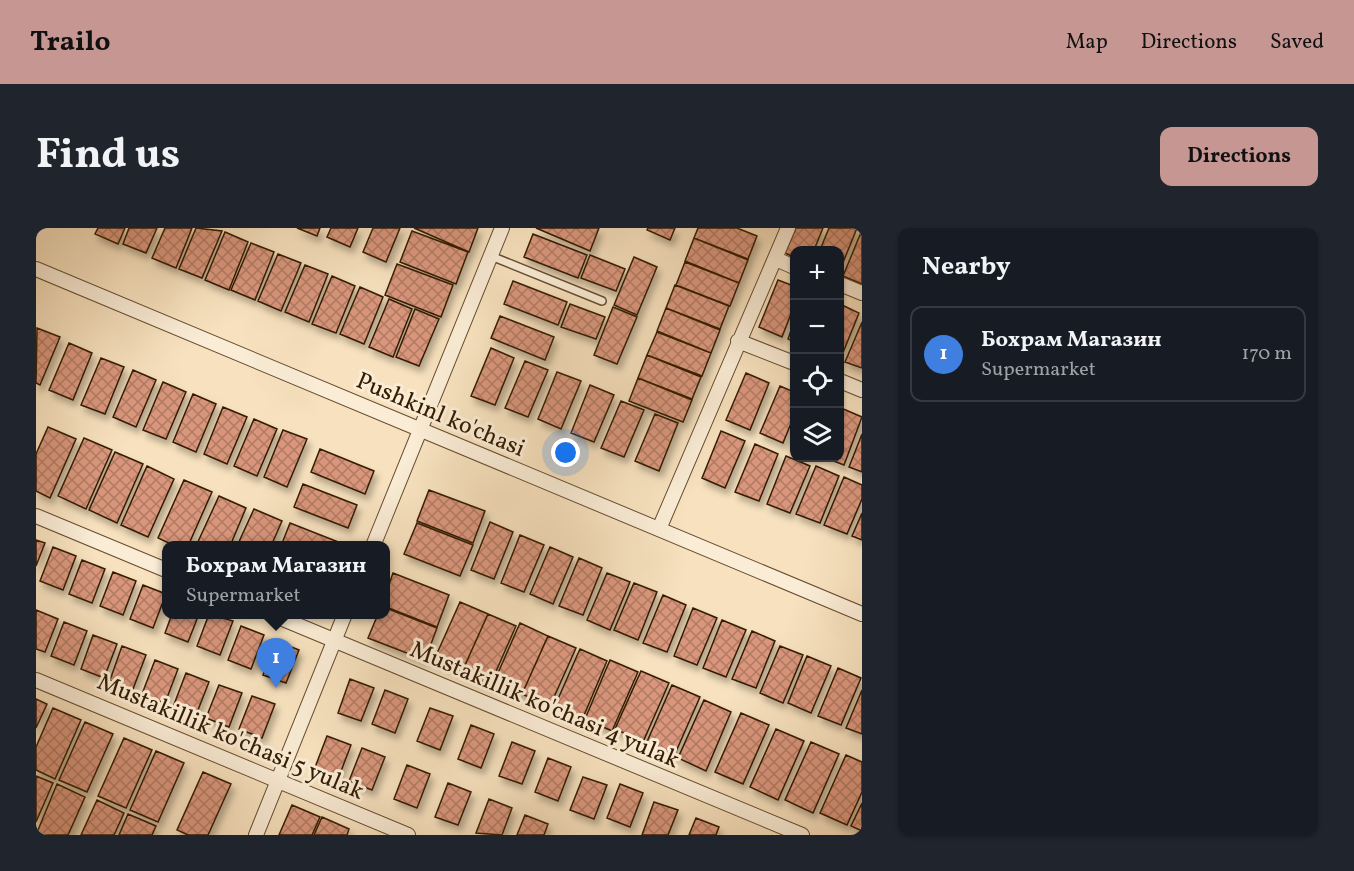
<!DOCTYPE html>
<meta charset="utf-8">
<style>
:root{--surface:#171b24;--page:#20242c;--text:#f1f3f6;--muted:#9ea1a6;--line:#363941;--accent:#c59692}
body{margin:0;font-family:Vollkorn,serif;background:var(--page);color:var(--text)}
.controls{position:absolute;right:18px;top:18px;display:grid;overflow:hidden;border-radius:12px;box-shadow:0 2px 4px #0004}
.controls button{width:54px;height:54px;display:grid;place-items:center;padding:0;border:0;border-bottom:2px solid var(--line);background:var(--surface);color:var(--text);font:30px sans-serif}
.you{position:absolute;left:530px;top:225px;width:21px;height:21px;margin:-15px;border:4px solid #fff;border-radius:50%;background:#1a73e8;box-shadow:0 0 0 9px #1a73e833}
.badge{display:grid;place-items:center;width:39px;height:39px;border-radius:50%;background:var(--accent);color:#fff;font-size:20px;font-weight:700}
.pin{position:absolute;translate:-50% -50px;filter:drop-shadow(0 2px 3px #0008)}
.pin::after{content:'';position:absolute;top:32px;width:21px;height:18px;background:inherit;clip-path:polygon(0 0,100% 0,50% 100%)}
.popup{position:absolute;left:126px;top:313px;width:228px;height:78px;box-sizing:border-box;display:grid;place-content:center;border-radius:12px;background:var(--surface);filter:drop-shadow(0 2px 4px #0005);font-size:20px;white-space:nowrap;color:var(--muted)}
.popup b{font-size:22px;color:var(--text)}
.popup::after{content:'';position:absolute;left:50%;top:100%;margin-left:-12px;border:12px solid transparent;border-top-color:var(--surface)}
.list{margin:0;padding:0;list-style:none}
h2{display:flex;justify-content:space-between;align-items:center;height:78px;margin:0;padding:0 24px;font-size:26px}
h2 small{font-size:20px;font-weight:400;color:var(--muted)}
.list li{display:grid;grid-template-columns:39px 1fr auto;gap:18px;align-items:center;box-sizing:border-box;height:96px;margin:0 12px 12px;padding:0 12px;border:2px solid var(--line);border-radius:12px}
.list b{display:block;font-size:22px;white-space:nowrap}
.list p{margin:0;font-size:20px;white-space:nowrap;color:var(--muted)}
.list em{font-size:20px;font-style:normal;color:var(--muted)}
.icon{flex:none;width:33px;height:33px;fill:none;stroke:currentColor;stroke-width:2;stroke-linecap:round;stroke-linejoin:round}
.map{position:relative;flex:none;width:826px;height:607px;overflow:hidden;border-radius:12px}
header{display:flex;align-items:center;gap:36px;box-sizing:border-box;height:84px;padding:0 30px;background:var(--accent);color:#111}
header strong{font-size:28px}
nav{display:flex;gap:33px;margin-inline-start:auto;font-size:21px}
.intro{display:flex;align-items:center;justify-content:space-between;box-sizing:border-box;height:144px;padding:0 36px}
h1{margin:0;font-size:42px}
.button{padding:15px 27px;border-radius:12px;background:var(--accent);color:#111;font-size:21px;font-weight:700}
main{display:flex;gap:36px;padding:0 36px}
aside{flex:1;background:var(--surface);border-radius:12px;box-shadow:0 2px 4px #0004}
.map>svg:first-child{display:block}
.building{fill:url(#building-cross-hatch);stroke:#341b02;stroke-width:1.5;filter:url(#shadow)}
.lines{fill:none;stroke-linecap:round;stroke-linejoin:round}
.service-casing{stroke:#654c31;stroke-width:10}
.minor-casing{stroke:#654c31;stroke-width:16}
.service{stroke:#faecd5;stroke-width:7}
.minor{stroke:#faecd5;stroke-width:14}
.labels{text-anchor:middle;stroke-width:6;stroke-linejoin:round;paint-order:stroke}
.street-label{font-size:24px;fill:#341b02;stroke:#faecd5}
</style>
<header>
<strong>Trailo</strong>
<nav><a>Map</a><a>Directions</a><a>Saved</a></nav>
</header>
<div class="intro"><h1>Find us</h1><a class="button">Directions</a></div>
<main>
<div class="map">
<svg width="826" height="607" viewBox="0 0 826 607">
<defs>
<pattern id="building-cross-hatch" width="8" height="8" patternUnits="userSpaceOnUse" patternTransform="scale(1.5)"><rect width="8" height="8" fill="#d9967c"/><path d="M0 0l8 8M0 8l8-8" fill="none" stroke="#b17a63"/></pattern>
<filter id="shadow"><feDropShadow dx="3.5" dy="6" stdDeviation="3" flood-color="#0004"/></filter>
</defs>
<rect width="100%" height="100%" fill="#f7e1be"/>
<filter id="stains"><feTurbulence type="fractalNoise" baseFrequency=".00333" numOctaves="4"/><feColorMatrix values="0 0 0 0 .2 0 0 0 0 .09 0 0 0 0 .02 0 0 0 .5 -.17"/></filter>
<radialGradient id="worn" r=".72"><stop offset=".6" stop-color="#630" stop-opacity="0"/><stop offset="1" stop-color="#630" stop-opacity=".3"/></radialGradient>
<path class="building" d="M62,0h27l-7,16 -23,-10z
M93,0h28l-11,25 -23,-9z
M129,0h27l-16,40 -24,-10z
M160,0l26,3 -20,47 -23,-9z
M261,0h23l-3,8z
M295,0h27l-8,19 -23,-10z
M337,0h27l-14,34 -23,-10z
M378,0h64l-9,24z
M500,0h63l-9,23z
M612,0h27l-5,12 -23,-10z
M662,0h39l20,8 -9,23 -54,-21z
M760,0h27l-9,22h-20v7l-9,-4z
M793,0h28l-17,42v-20h-20z
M826,2v54l-19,-8z
M376,3l56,21 -12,32 -56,-22z
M189,4l23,10 -19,48 -24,-10z
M497,6l54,21 -9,23 -54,-21z
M658,10l54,22 -9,23 -54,-22z
M215,15l23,9 -19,48 -24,-10z
M242,26l23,9 -20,48 -23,-10z
M554,27l35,14 -9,22 -35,-13z
M598,29l23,10 -20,48 -23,-10z
M649,34l54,21 -9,23 -54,-21z
M361,36l56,21 -12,32 -56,-22z
M269,37l23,9 -19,48 -24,-10z
M296,48l23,10 -19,47 -24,-9z
M742,52l16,6v20l-12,31 -23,-10z
M477,53l54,21 -9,23 -54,-21z
M639,57l54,21 -9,23 -54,-21z
M324,59l23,10 -19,47 -24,-10z
M353,71l23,10 -19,48 -24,-10z
M534,76l35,13 -9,22 -35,-12z
M804,76l19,9 -19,47z
M577,79l24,10 -20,47 -23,-9z
M630,80l54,22 -9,23 -54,-22z
M379,81l24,10 -20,47 -23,-9z
M464,88l54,21 -9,23 -54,-22z
M758,94v20l-6,-3z
M826,94v46l-17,-6z
M1,100l23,9 -20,48 -4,-2z
M621,104l54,21 -9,23 -55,-21z
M33,115l23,10 -19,47 -24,-10z
M455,120l23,10 -19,47 -24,-9z
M611,127l54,22 -9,22 -54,-21z
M65,130l23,9 -19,47 -24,-9z
M489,133l23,9 -20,47 -23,-9z
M97,142l23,10 -20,47 -23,-10z
M521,144l24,9 -20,48 -23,-10z
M710,145l23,10 -19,47 -24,-10z
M602,150l54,22 -9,22 -54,-21z
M127,154l23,10 -20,47 -23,-9z
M554,157l24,10 -20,47 -23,-9z
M744,158l14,6v24l-11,27 -23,-10z
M157,166l23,10 -20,48 -23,-10z
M585,173l23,9 -20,47 -23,-9z
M187,179l24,10 -20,47 -23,-10z
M805,180l21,9 -18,48 -18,-7h14z
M619,186l23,9 -19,48 -24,-10z
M218,191l23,10 -20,47 -23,-10z
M12,199l28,12 -26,59 -14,-7v-37z
M247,202l24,9 -20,48 -23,-10z
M685,203l24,10 -20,47 -23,-10z
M826,206v38l-13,-5z
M48,210l28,12 -26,59 -28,-13z
M719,216l23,10 -19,47 -24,-9z
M284,221l54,22 -9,23 -54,-22z
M79,224l28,12 -26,59 -28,-13z
M750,228l24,10 -20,47 -23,-9z
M111,238l27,13 -26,58 -27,-12z
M780,238l23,10 -19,47 -24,-9z
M808,249l18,8v14l-15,35 -23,-9z
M148,252l28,12 -24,54h-13l-17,-8z
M267,256l54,21 -9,23 -54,-21z
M393,262l56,21 -12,32 -56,-22z
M183,268l27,12 -16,38h-34z
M218,281l28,12 -11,25h-34z
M826,285v27l-10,-4z
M454,294l23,10 -19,47 -23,-9z
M254,295l56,22v1h-65z
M381,295l56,22 -13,31 -56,-22z
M484,307l24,10 -20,47 -23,-9z
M0,312l9,3 -9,23z
M17,319l23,9 -13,34 -23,-9z
M514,319l23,10 -20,47 -23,-10z
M543,330l23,10 -19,47 -24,-9z
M46,332l23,9 -13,34 -23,-9z
M77,344l23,9 -13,34 -23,-9z
M357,345l56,22 -12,32 -51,-20v-14z
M571,345l23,9 -20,48 -23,-10z
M598,355l23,9 -19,48 -24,-10z
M107,357l23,9 -13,34 -23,-9z
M627,367l23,10 -19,47 -24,-9z
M424,374l28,12 -26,58 -28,-12z
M350,380l51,20 -12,32 -57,-22 10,-24h8z
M657,380l24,10 -20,47 -23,-9z
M0,382l22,9 -13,33 -9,-3z
M136,386h27l-11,28 -23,-9z
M173,386l24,7 -13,34 -23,-9z
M452,386l28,12 -26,59 -28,-13z
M686,392l24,10 -20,47 -23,-9z
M28,394l23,9 -13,34 -23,-9z
M484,395l28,13 -26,58 -28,-12z
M205,398l23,9 -13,34 -23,-9z
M716,403l23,10 -19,47 -24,-9z
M57,407l24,9 -13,34 -23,-9z
M512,408l28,12 -26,58 -28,-12z
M240,413l23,9 -13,33 -23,-8z
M86,418l24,9 -13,34 -23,-9z
M744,418l23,9 -20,48 -23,-10z
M544,421l27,12 -25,59 -28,-12z
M771,428l24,10 -20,47 -23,-10z
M119,432l23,9 -13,34 -23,-9z
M574,432l28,12 -26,59 -27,-12z
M802,440l23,10 -20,47 -23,-9z
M605,443l28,12 -26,59 -28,-13z
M150,445l23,9 -13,33 -23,-8z
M314,451l24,9 -13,33 -23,-8z
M183,457l23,8 -13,34 -23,-9z
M636,457l28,12 -26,59 -28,-12z
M349,462l23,9 -13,34 -23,-9z
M826,462v44l-16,-6z
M216,468l23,8 -13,34 -23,-9z
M0,471l11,5 -11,24z
M668,472l27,12 -25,59 -28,-13z
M17,480l28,12 -26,59 -19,-9v-23z
M394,480l23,8 -13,34 -23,-9z
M705,485l28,12 -26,59 -28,-12z
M49,494l28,12 -26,58 -28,-12z
M435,497l23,9 -13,34 -23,-9z
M740,501l28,12 -26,59 -28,-13z
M291,508l24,9 -13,34 -24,-9z
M88,510l28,12 -26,58 -28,-12z
M476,514l23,9 -13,33 -23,-8z
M775,514l28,12 -26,59 -28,-13z
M326,520l23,9 -13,33 -23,-9z
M120,523l28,12 -26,59 -28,-12z
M810,527l16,7v30l-15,33 -27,-12z
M512,530l23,9 -13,34 -23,-9z
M371,537l23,9 -13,34 -23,-9z
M167,544l28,12 -23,51h-20l-11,-5z
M0,548l17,7 -17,39z
M547,549l24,8 -13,34 -24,-9z
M412,555l23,9 -13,33 -23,-8z
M21,556l28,13 -17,38h-32z
M584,556l23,9 -13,34 -23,-9z
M453,571l23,9 -10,27 -26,-2z
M61,572l27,13 -10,22h-33z
M618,574l24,8 -10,25h-26z
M826,575v28l-11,-5z
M256,577l28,12 -8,18h-33z
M92,586l28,12 -4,9h-33z
M489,587l23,9 -4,11h-27z
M286,589l27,12 -2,6h-33z
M660,590l23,9 -3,8h-27z"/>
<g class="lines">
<defs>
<path id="service" d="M455,28l111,45"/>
<path id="minor" d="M740,31l18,8
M0,41l826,345
M804,56l22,9
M702,113l56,22
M804,153l22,9
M0,288l130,54
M623,301l129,-301
M337,318l129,-318
M235,386l531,221
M0,452l372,155
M220,607l89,-221"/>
</defs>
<use href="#service" class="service-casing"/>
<use href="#minor" class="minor-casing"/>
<use href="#service" class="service"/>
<use href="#minor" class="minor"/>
</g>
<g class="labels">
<g class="street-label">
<text transform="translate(405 186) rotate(23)" y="8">Pushkinl ko'chasi</text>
<text transform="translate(509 476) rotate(23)" y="8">Mustakillik ko'chasi 4 yulak</text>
<text transform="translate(195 508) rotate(23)" y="8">Mustakillik ko'chasi 5 yulak</text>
</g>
</g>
<rect width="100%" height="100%" filter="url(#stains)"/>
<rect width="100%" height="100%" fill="url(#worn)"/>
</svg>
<div class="controls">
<button>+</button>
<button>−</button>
<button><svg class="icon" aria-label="locate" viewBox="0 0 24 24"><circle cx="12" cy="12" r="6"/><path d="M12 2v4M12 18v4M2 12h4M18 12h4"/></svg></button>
<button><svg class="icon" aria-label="layers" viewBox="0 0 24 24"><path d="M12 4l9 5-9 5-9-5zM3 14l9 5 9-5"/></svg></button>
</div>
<div class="you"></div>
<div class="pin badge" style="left:240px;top:460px;background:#3f7fe0">1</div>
<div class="popup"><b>Бохрам Магазин</b>Supermarket</div>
</div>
<aside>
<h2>Nearby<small></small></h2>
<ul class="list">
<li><span class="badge" style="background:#3f7fe0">1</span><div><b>Бохрам Магазин</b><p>Supermarket</p></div><em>170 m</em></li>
</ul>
</aside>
</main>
